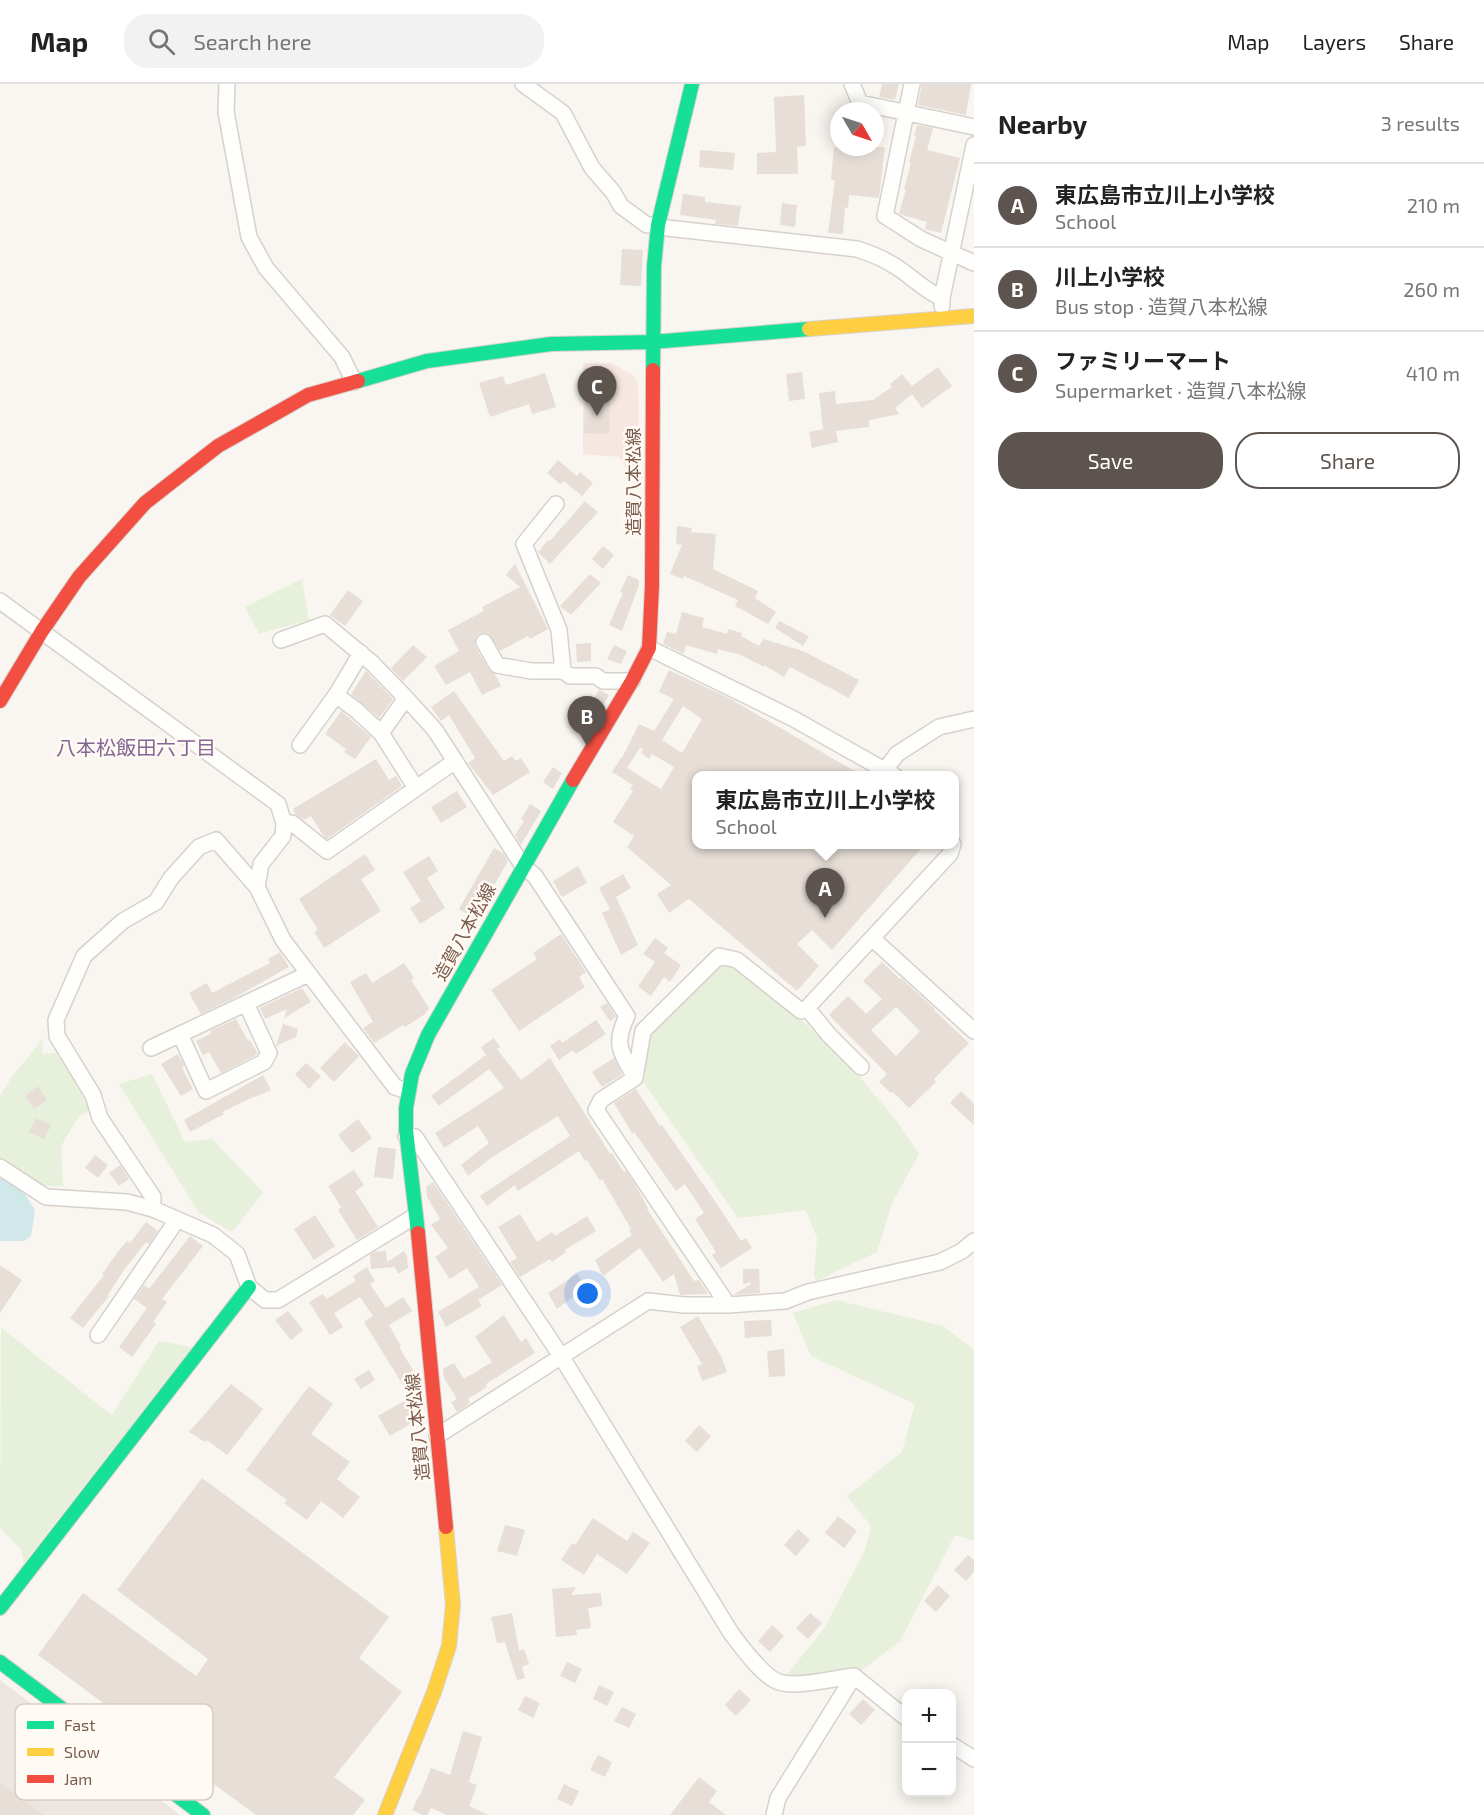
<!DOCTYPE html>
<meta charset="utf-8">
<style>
:root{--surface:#fff;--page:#f2f2f2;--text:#222;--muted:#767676;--line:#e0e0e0;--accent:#5d544f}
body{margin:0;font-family:"Exo 2","Noto Sans JP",sans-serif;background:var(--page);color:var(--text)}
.controls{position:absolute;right:18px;bottom:18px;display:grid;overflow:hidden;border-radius:12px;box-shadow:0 3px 15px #0003}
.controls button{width:54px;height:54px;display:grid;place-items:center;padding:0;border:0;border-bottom:2px solid var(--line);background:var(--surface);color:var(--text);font:30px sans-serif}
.compass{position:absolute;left:830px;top:18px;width:54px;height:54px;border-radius:50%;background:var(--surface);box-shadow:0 3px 15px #0003;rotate:129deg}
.you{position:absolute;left:588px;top:1210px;width:21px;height:21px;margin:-15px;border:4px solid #fff;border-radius:50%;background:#1a73e8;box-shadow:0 0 0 9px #1a73e833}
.badge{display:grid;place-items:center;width:39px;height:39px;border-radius:50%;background:var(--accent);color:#fff;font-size:20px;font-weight:700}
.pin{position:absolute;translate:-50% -50px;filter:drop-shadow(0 2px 3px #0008)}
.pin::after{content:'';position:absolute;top:32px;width:21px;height:18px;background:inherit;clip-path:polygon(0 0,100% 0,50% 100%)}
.popup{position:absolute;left:692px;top:687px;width:267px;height:78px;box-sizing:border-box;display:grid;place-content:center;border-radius:12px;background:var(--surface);filter:drop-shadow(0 2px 4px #0005);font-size:20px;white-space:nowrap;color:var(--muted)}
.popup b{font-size:22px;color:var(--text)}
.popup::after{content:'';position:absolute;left:50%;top:100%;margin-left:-12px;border:12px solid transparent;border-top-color:var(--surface)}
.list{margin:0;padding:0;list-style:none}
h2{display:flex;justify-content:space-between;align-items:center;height:78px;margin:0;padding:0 24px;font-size:26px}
h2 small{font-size:20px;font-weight:400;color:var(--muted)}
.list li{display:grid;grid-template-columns:39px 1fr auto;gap:18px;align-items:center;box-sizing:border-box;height:84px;padding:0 24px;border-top:2px solid var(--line)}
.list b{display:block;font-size:22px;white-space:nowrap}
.list p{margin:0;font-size:20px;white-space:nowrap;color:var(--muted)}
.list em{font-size:20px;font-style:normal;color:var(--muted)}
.actions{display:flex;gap:12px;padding:18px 24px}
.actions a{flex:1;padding:14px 0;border:2px solid var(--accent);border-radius:24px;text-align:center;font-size:21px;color:var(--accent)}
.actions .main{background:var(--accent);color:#fff}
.icon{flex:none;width:33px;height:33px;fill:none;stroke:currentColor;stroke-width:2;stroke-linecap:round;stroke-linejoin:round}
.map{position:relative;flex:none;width:974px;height:1731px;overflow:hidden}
header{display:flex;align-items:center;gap:36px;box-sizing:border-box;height:84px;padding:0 30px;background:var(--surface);border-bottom:2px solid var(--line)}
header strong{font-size:28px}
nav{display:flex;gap:33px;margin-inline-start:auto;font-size:21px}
.search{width:420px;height:54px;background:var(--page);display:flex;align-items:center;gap:15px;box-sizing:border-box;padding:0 21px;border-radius:24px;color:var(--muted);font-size:22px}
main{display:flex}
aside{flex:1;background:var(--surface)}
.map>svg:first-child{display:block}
.commercial{fill:#f6e8e1}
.industrial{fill:#ede5e0}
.green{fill:#e7f0db}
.water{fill:#d0e8ea}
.building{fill:#e6ded7;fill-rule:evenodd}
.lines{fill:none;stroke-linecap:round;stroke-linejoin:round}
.street-casing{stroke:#d7d1cb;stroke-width:18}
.fast-casing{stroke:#d9d2cb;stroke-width:16}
.slow-casing{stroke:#d9d2cb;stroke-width:16}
.jam-casing{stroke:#d9d2cb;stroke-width:16}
.street{stroke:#fefefd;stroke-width:15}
.fast{stroke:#16e098;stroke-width:14}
.slow{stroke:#ffcf43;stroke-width:14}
.jam{stroke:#f24e42;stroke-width:14}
.labels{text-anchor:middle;stroke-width:5;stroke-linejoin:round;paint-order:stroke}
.street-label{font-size:18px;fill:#7a5c4d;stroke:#fffaf3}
.neighbourhood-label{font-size:20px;fill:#846695;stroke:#fffaf3}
.key{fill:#fffaf3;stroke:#d7cbc1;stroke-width:1.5}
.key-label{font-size:16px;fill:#7a5c4d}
</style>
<header>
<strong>Map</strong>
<div class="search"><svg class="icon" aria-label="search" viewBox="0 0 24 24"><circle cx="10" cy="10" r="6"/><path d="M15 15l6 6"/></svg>Search here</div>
<nav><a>Map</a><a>Layers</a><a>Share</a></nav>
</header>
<main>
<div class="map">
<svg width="974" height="1731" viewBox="0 0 974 1731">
<rect width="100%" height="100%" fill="#f9f5f0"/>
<path class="commercial" d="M583,279h28l22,12 5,8 2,99 -6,-1 -15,-24 -36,-3z"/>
<path class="industrial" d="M0,1596l180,135h-180z"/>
<path class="green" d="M302,495l7,41 -50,14 -14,-27z
M731,875l50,42 70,65 47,57 21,31 -27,49 -15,49 -61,29 -2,-7 3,-36 -11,-28 -68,8 -94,-135 4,-53 31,-36z
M43,955l-1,15 14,-1 15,21 19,36 -11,6 -18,30 2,40h-20l-43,-26v-64l13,-21z
M152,990l33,68 27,-3 51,53 -31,40 -33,-19 -80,-129z
M836,1216l107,26 31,24v191l-19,-6 -55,106 -46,35 -71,4 42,-53 40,-77 6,-24 -24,-30 55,-44 13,-48 -104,-48 -18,-43z
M1,1244l111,87 47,-74 33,6 -168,216 -3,-14 -21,-21z"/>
<path class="water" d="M0,1092l22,14 13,20 -4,26 -7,5h-24z"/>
<path class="building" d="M882,0h17l-4,16 -16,-3z
M922,0h49l-5,31 -48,-10z
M804,11l2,51 -9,1 1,27h-41v-21l19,-1 -2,-55z
M917,41l16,3 -6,22 33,8 -19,75 -16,-4 2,-7 -28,-8 7,-25h-2l7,-26h-2l7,-27h-2z
M834,63h51l-6,51 -30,-3 -1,13 -3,-1 -2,27 -15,-1 7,-53h-4z
M700,66l35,3 -2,17 -34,-3z
M683,110l22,3v5l36,4 -3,20 -23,-2 1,-4 -36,-5z
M782,119l15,2 -2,22 -15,-2z
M622,165l21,1 -2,36 -21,-1z
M938,283l14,19 -30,22 -10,-14 -17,14 4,6 -30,6v7l-33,4 2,11 -26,6 -3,-16 14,-3 -4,-36 16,-2 1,13 37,-4 19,-13 -2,-3 12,-10 10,12z
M802,288l3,27 -16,2 -3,-27z
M545,289l11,34 -24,7 -3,-10 -39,13 -11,-34 24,-7 3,9z
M585,314h25l-1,36 -25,-1z
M558,376l19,16 3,-4 13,11 -11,13 -18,-15 -4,3 -13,-11z
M585,417l13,11 -48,52 -12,-12 10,-12 2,1z
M635,425l5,4v12l-6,7 -11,-10z
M677,442l15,2 -1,4 25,2 -3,35 45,22 -3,7 21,14 -8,12 -33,-18 3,-6 -54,-24 -1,3 -13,-5 12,-29 -6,-1z
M603,462l11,9 -11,14 -11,-10z
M515,480l33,65 -18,10 -2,-3 -28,15 -11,-17 -9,-1 -5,5v8l14,24 6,4 6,12 -19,9 -12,-23 -24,13 -12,-19 25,-15 -11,-21 36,-19 -2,-4 38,-20 -14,-12z
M590,490l11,9 -30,32 -11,-9z
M628,491l11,5v5l-17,46 -13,-6 14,-32 -3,-1z
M348,506l15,11 -18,25 -15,-11z
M682,528l22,6 -2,9 25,7 1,-5 14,4 -1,3 18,10 4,-7 40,12 56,29 -10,18 -59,-31 -6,10 -20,-12v2l-23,-12 -23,-6 -1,5 -31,-9 -2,9 -21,-10 4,-12 9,2z
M779,537l30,15 -6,10 -28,-18z
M591,559v18l-14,1 -1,-18z
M413,561l14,12 -24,24 -12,-13z
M614,561l13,6 -6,13 -14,-5z
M669,586l58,27 136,79h-167v68h229l-93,106 -20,-20 -15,14 22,22 -22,25 -108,-92 -20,14 -12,-19 14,-9 -44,-38 7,-11 -21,-14 20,-31 -3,-2 3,-4 -21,-13 9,-14h1l17,-34 15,7 20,-32 -15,-7zM683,622l19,13 -20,34 -20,-13zM640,664l3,1 -2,4 8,6 3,-5 22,13 -13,22 -34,-21z
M366,587l27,28 -14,19 -28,-24z
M599,606l10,5 -9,15 -10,-6z
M454,607l50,70 8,-5 4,5 5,-3 9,14 -37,23 -25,-32 7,-5 -26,-43 -8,6 -10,-14z
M341,627l30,26 -16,22 -11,-7 2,-3 -21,-15z
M376,675l13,21 7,-4 6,10 -75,53 -4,-4 -12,-19 -7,4 -8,-5 -3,-6z
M553,683l9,6 -9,16 -10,-7z
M457,707l10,16 -26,16 -10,-16z
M530,720l11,7 -20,34 -6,-10 9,-14 -3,-2z
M494,764l9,5 5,8 -33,58 -16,-10z
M365,770l10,16 -14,9 20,32 -57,37 -10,-16 4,-2 -19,-31z
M429,772l9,15 -11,7 18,30 -25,16 -10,-16 11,-7 -18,-29z
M578,782l9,17 -25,14 -9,-16z
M623,790l8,14 -15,9 22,48 -17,10 -19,-42 8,-4 -11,-21z
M561,850l25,38 -7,5 6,10 -66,44 -28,-41 46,-31 -4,-6z
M655,854l13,10 -4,5 17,12 -11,17 -6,-5 -13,19 -13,-10 17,-24 -12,-8z
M280,868l9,15 -55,31 -33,16 -12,-21 18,-10 5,10 58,-30 -2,-4z
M882,878l18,17 1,-1 34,31 -1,1 35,33 -35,36 2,3 -27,26 -16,-16 -2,1 -12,-11 8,-8 -58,-59 19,-19 18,18 16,-15 -19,-18zM896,923l24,24 -24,25 -25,-26z
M404,879l10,15 -3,2 18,28 -4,6 -20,13 -2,-2 -29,18 -11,-15 10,-6 -23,-40 16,-9 6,10z
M302,904l9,14 -27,16 3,-9 -22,10 -5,-11z
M607,919l9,14 -6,4 -10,-14z
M236,935l12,22 2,-1 8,14 -37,19 -12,-21 -6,3 -7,-14 16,-8 -2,-2z
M596,936l10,14 -30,20 -3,-4 -14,10 -9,-14 10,-7 2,4z
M283,940l15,5 -2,8 -20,9z
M494,954l6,9 -3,2 24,31 29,-22 60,96 2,-1 12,19 2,-1 10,15 12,22 -1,1 47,72 5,-1 9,14 -28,1 -6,-21 -11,8 -23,-34 -37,28 -8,-16 37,-25 -3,-5 2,-1 -29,-50 -2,2 -13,-21 -2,1 -6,-10 -61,40 -3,-6 -28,21 -7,-10 90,-60 -12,-20 -67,42 -23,18 -7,-11 28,-22 -11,-17 -34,22 -9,-15 69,-45 -15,-19 -50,37 -8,-10 55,-41 -5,-8z
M345,958l14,14 -25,26 -14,-14z
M178,970l6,12 -2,2 11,21 -12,7 -20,-32z
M614,974l8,17 -20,12 -10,-15z
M306,979l15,13 -12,13 -14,-15z
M263,991l8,15 -16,7v-1l-33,16 2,2 -34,18 -6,-12z
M38,1002l9,14 -13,9 -9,-13z
M636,1005l24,37 2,-1 55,79 24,37 5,-3 6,10 -31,20 -9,-13 4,-3 -21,-33 9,-6 -19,-29 -9,7 -42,-59 -2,1 -18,-30z
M961,1007l13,13v21l-24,-22z
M36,1034l15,7 -7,14 -15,-7z
M358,1035l14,19 -20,15 -14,-18z
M378,1063l18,2 -3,30 -19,-2z
M95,1071l13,10 -10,13 -13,-10z
M120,1081l9,14 -10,7 -10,-13z
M354,1086l10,15 -9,6 23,36 -21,13 -19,-30 3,-3 -13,-21z
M433,1098l69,103 -24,15 4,6 -36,21 -8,-15 41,-25 -12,-19 -17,11 -15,-22 13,-9 -17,-23 9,-6 -13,-22 -1,-10z
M520,1130l17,28 15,-10 3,4 32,-20 9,15 -31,19 1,2 -14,10 -2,-3 -30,18 -10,-15 7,-4 -19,-31z
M315,1131l20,31 -21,14 -20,-31z
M146,1138l12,9 -9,13 -3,-2 -22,28 -16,25 1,1 -26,32 -13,-10 34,-43 -2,-1 15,-21 10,-12 3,2z
M190,1152l13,10 -41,53 5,3 -14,20 3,2 -24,33 -13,-10 28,-39 -13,-9 10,-14 5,4z
M386,1167l1,11 17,-11 3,5 1,12 -10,6 -3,-7 -24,2 -1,-14 4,-3z
M0,1181l22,15 -22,33z
M367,1183l8,14 -5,3 16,24 17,-11 9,14 -23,14 12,21 -2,1 18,30 -14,8 -39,-63 9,-6 -13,-19 -26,16 9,14 -13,8 -21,-33 14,-8 3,5 30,-18 -3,-5z
M743,1185h16l1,24 -27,2 18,-11v-2l-8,2z
M577,1190l9,13 -29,22 -9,-16z
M288,1227l15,19 -12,10 -16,-20z
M504,1231l17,27 5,-4 9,15 -49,31 1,3 -19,12 2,4 -13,9 -6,-10 6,-3 -13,-21 -1,-9 11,-6 10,16 28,-17 -17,-25z
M698,1232l24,42 5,14 -25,9 -5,-15 5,-2 -22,-37z
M771,1236l1,16 -27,2 -1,-17z
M784,1265l1,27 -16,1 -2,-26z
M369,1286l6,10 -14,9 -7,-10z
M231,1300l32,25 -36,46 -20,-15 -2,2 -16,-10z
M309,1302l24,18 -22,30 39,28 -13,17 23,18 -17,21 -22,-17 -14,19 -23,-17 3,-3 -41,-30z
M411,1313l11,20 -32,19 -12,-20z
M699,1341l12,11 -14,16 -12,-11z
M202,1394l187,139 -30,41 43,34 -68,85 31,23 -12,15h-97l-218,-160 45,-62 113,83 12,-17 -91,-69z
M838,1432l19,15 -13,17 -19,-15z
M593,1434l34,23 6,-9 17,11 -23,31 -30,-20 -13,21 -23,-15 11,-17 3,2z
M505,1441l20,5 -8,26 -20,-5z
M798,1445l12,11 -14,16 -12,-11z
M968,1471l6,5v12l-8,9 -12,-11z
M938,1501l12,11 -14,16 -12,-11z
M576,1503l-5,8 30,-2 1,13 -14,2 3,20 -15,2 1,5 -21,2 -4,-48z
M512,1529l7,38 5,-2 5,15 -7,3 3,11 -8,2 -12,-38 -8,1 -6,-26z
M810,1529l12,10 -14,16 -12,-11z
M772,1541l12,11 -14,16 -12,-11z
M567,1578l15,7 -7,14 -15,-7z
M599,1601l15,7 -7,14 -14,-7z
M739,1605l12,11 -15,16 -11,-11z
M525,1612l15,7 -7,15 -15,-8z
M863,1615l12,11 -14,15 -12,-11z
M622,1623l14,7 -7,14 -15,-7z
M463,1647l19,6 -13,45 8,3 -8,21 20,9h-42l-16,-7 -4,7h-4l-11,-5 7,-15 1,1 11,-28 19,7z
M598,1671l14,7 -7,15 -15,-7z
M699,1693l18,14 -8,11 17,13h-56z
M0,1699l44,32h-44z
M564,1700l15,7 -7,15 -15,-7z"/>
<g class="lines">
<defs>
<path id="street" d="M227,0l-1,28 23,125 17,31 76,89 12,25
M523,0l40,29 29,55 21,24 8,14 26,19h11l9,3 190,21c16,5 30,11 44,21 14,10 25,21 41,28
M852,0l8,19 114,24
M912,0l-27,132 36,23 53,24
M942,222v-8l32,-153
M556,420l-32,40 35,86 4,41 7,5h26l7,5h29
M0,517l278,203 6,19 -1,13 -22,28 -4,23
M281,556l44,-16 47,39 34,35 29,32 20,31
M484,558l13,23 34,6h32
M649,564l143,70 103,58
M336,611l20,15 25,23 35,55
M381,649l25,-35
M300,661l36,-50 25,-42
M885,686l12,-16 42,-27 35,-8
M284,739h8l35,28 128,-90 68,105 12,10 92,140c-14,29 -6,36 8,62
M873,855l101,92
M807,924l22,27 32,32
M180,950l26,57 58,-29 5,-9 -23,-50
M151,964l157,-74
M406,1052l9,1 146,219 170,277c10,13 32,44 48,49 19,6 55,-4 75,-6l52,42
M0,1083l46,30 81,5 26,7 60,26 24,19 12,33 16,13h13l137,-84
M153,1125v-12l-53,-79 -7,-23 -36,-59 -1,-16 28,-64 39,-35 33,-19 15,-24 28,-31 17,-7 41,47 26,53 112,147 13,4
M728,1221l-132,-195 5,-10 34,-22 8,-47 76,-75 18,4 64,51 6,-3 143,-154 3,-10
M98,1251l79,-115
M437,1352l211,-135 36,4h44l57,-4 23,-9 132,-30 22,-11 12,-10
M952,1661l22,14
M774,1731l4,-17 76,-122"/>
<path id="fast" d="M653,286l1,-104 4,-41 34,-141
M358,297l69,-20 124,-17 101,-2 157,-13
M418,1149l-12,-103v-22l6,-34 16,-39 145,-255
M0,1524l249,-321
M0,1578l203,153"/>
<path id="slow" d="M809,245l165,-13
M385,1731l49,-123 15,-46 4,-41 -7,-78"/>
<path id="jam" d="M0,617l42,-70 37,-54 66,-74 73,-57 90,-51 50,-14
M573,696l59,-99 17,-33 3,-62 1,-216
M418,1149l28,294"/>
</defs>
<use href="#street" class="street-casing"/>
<use href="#fast" class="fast-casing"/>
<use href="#slow" class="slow-casing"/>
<use href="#jam" class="jam-casing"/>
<use href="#street" class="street"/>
<use href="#fast" class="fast"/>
<use href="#slow" class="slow"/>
<use href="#jam" class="jam"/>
</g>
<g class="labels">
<g class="street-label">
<text transform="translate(634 398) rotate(-90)" y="6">造賀八本松線</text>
<text transform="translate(465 848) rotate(-61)" y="6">造賀八本松線</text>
<text transform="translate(418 1343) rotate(-96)" y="6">造賀八本松線</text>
</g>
<g class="neighbourhood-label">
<text x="136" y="671">八本松飯田六丁目</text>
</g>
</g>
<rect x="15" y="1620" width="198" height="96" rx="9" class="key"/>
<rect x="27" y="1637" width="27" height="8" fill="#16e098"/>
<rect x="27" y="1664" width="27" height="8" fill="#ffcf43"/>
<rect x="27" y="1691" width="27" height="8" fill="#f24e42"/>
<g class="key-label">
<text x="64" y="1647">Fast</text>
<text x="64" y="1674">Slow</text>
<text x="64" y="1701">Jam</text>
</g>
</svg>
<div class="controls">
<button>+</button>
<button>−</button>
</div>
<svg class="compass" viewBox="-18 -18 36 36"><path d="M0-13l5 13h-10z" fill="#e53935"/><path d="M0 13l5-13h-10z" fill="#767676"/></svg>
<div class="you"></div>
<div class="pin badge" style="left:825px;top:834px">A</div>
<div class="popup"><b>東広島市立川上小学校</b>School</div>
<div class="pin badge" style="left:587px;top:662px">B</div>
<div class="pin badge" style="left:597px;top:332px">C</div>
</div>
<aside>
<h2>Nearby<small>3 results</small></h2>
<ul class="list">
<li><span class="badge">A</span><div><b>東広島市立川上小学校</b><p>School</p></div><em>210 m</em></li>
<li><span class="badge">B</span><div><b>川上小学校</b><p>Bus stop · 造賀八本松線</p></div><em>260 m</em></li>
<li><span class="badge">C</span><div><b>ファミリーマート</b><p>Supermarket · 造賀八本松線</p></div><em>410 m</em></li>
</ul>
<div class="actions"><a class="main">Save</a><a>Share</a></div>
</aside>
</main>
